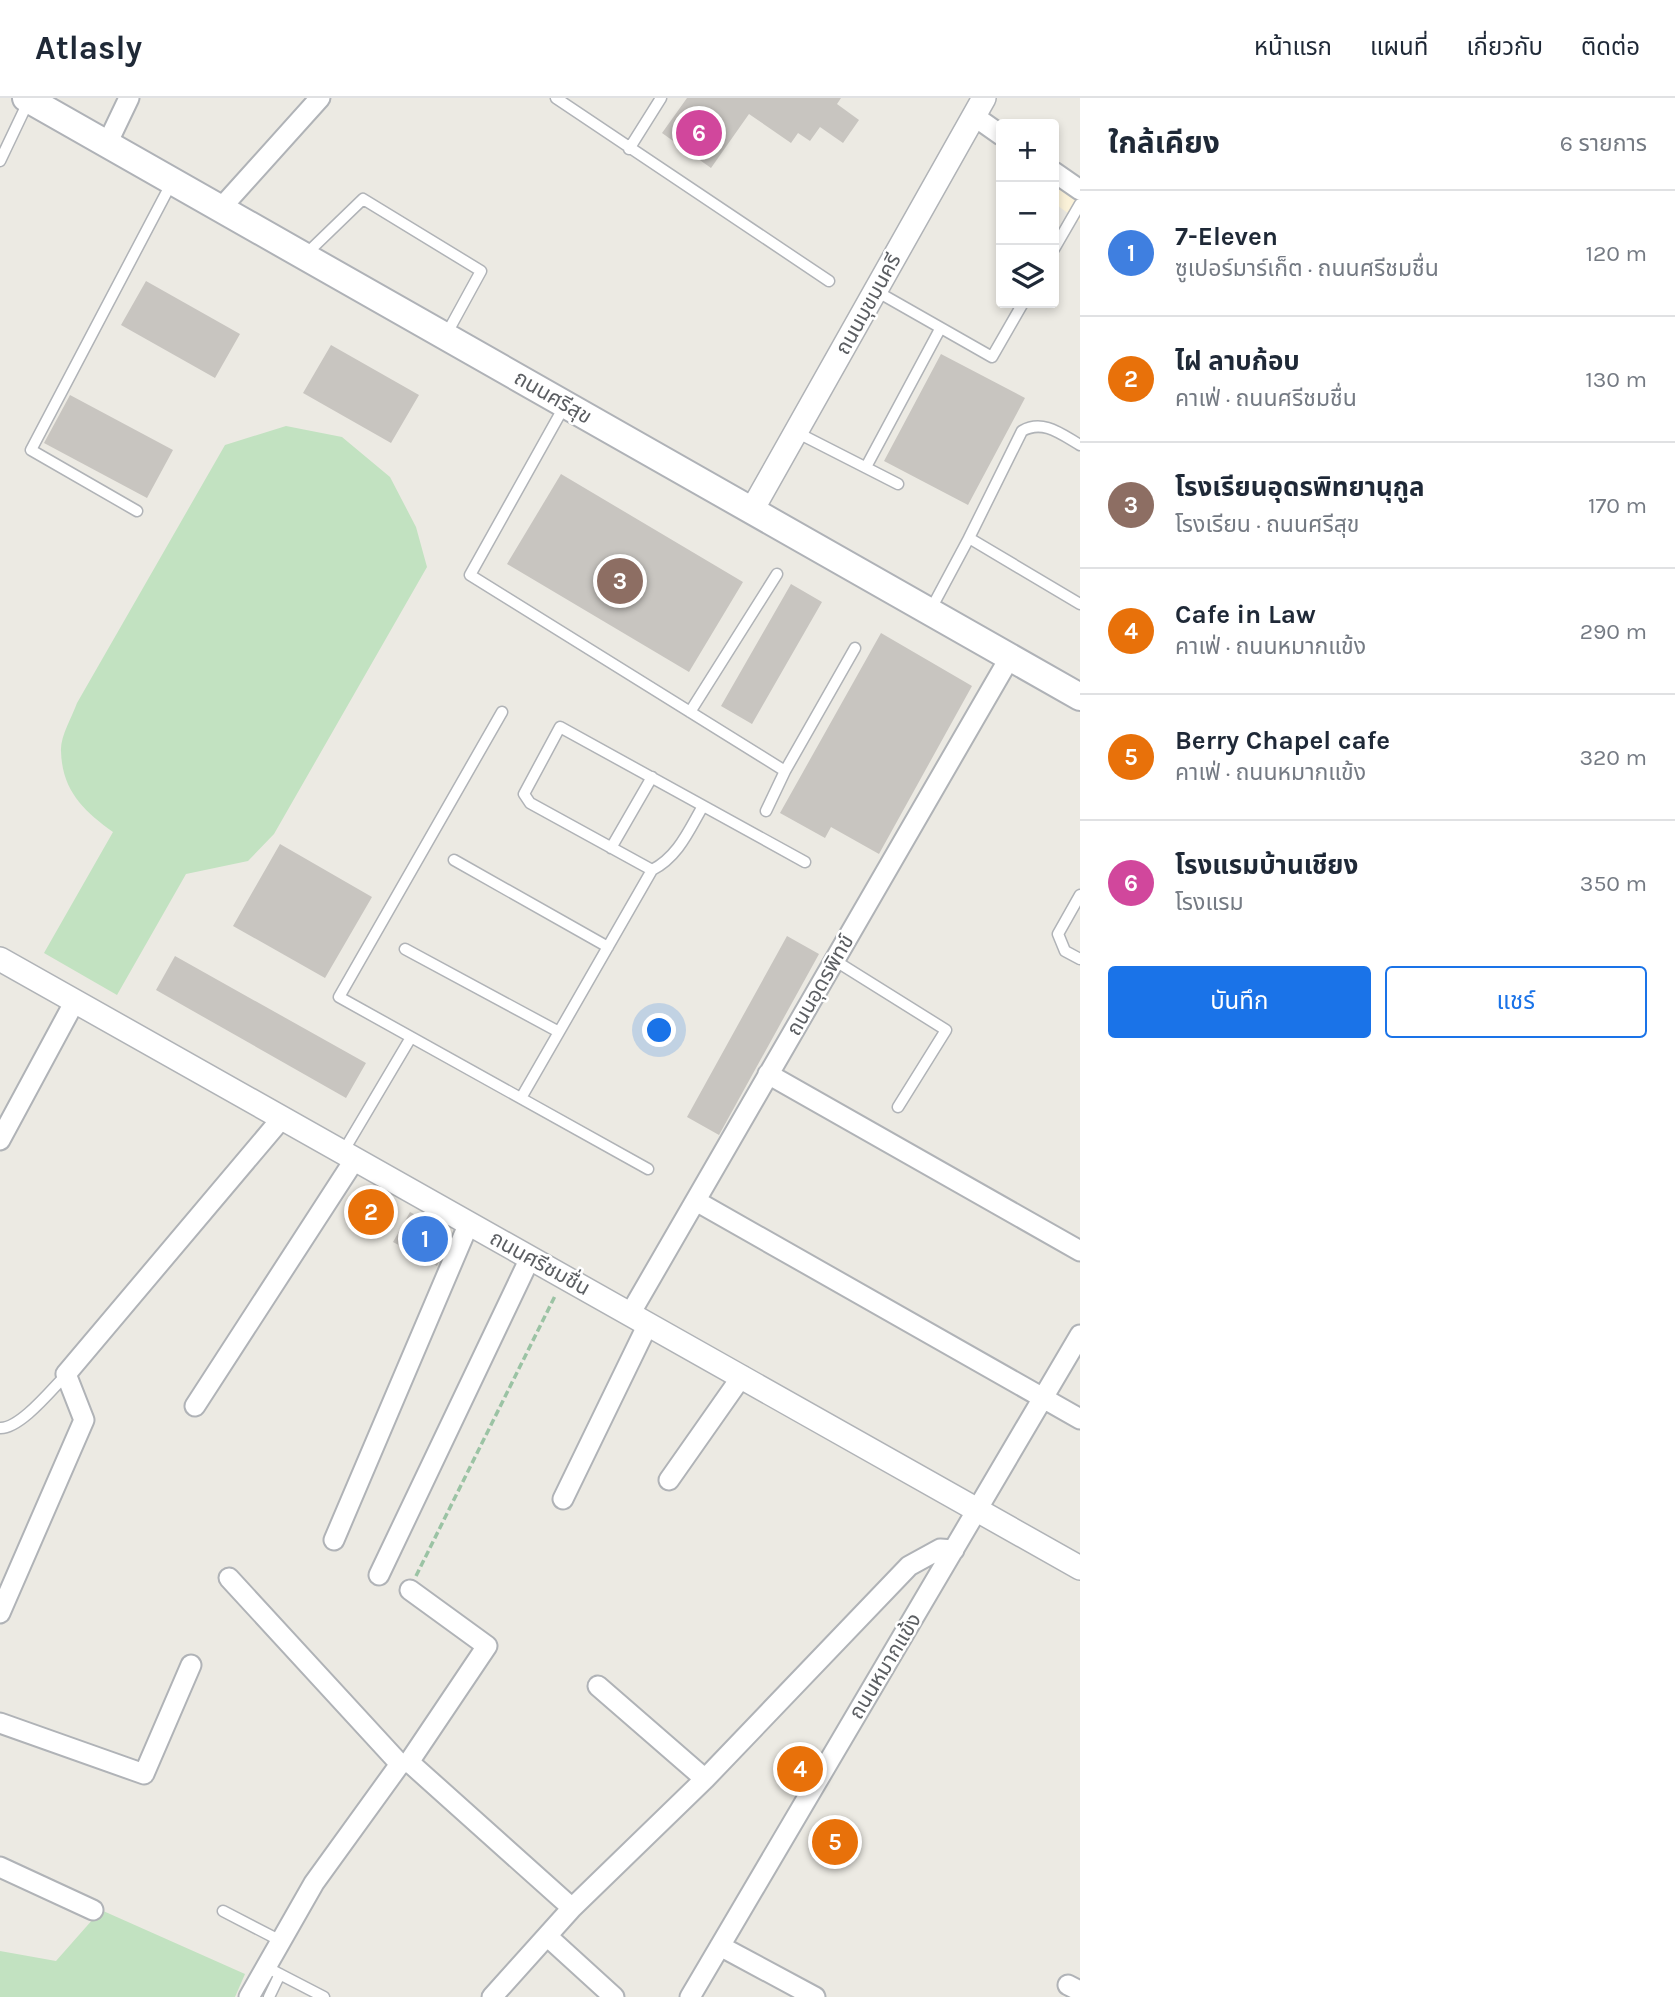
<!DOCTYPE html>
<html lang="th">
<meta charset="utf-8">
<style>
:root{--surface:#fff;--page:#f6f6f7;--text:#1f2937;--muted:#747a83;--line:#e0e1e3;--accent:#1a73e8}
body{margin:0;font-family:Karla,"Noto Sans Thai",sans-serif;background:var(--page);color:var(--text)}
.controls{position:absolute;right:21px;top:21px;display:grid;overflow:hidden;border-radius:7px;box-shadow:0 4px 10px #0003}
.controls button{width:63px;height:63px;display:grid;place-items:center;padding:0;border:0;border-bottom:2px solid var(--line);background:var(--surface);color:var(--text);font:35px sans-serif}
.you{position:absolute;left:660px;top:933px;width:24px;height:24px;margin:-18px;border:5px solid #fff;border-radius:50%;background:#1a73e8;box-shadow:0 0 0 10px #1a73e833}
.badge{display:grid;place-items:center;width:46px;height:46px;border-radius:50%;background:var(--accent);color:#fff;font-size:23px;font-weight:700}
.pin{position:absolute;translate:-50% -50%;border:4px solid #fff;box-shadow:0 2px 7px #0006}
.list{margin:0;padding:0;list-style:none}
h2{display:flex;justify-content:space-between;align-items:center;height:91px;margin:0;padding:0 28px;font-size:30px}
h2 small{font-size:23px;font-weight:400;color:var(--muted)}
.list li{display:grid;grid-template-columns:46px 1fr auto;gap:21px;align-items:center;box-sizing:border-box;height:126px;padding:0 28px;border-top:2px solid var(--line)}
.list b{display:block;font-size:26px;white-space:nowrap}
.list p{margin:0;font-size:23px;white-space:nowrap;color:var(--muted)}
.list em{font-size:23px;font-style:normal;color:var(--muted)}
.actions{display:flex;gap:14px;padding:21px 28px}
.actions a{flex:1;padding:16px 0;border:2px solid var(--accent);border-radius:7px;text-align:center;font-size:24px;color:var(--accent)}
.actions .main{background:var(--accent);color:#fff}
.icon{flex:none;width:38px;height:38px;fill:none;stroke:currentColor;stroke-width:2;stroke-linecap:round;stroke-linejoin:round}
.map{position:relative;flex:none;width:1080px;height:1899px;overflow:hidden}
header{display:flex;align-items:center;gap:42px;box-sizing:border-box;height:98px;padding:0 35px;background:var(--surface);border-bottom:2px solid var(--line)}
header strong{font-size:33px}
nav{display:flex;gap:38px;margin-inline-start:auto;font-size:24px}
main{display:flex}
aside{flex:1;background:var(--surface)}
.map>svg:first-child{display:block}
.commercial{fill:#fbf2d9}
.green{fill:#c2e2c1}
.building{fill:#c8c5c0}
.lines{fill:none;stroke-linecap:round;stroke-linejoin:round}
.service-casing{stroke:#b0b3b7;stroke-width:13}
.minor-casing{stroke:#b0b3b7;stroke-width:23}
.tertiary-casing{stroke:#b0b3b7;stroke-width:26}
.secondary-casing{stroke:#afb2b7;stroke-width:30}
.path{stroke:#9bc3a4;stroke-width:3.5;stroke-dasharray:7 3.5;stroke-linecap:butt}
.service{stroke:#fff;stroke-width:10}
.minor{stroke:#fff;stroke-width:19}
.tertiary{stroke:#fff;stroke-width:23}
.secondary{stroke:#fff;stroke-width:26}
.labels{text-anchor:middle;stroke-width:5;stroke-linejoin:round;paint-order:stroke}
.street-label{font-size:21px;fill:#5b5e62;stroke:#fff}
</style>
<header>
<strong>Atlasly</strong>
<nav><a>หน้าแรก</a><a>แผนที่</a><a>เกี่ยวกับ</a><a>ติดต่อ</a></nav>
</header>
<main>
<div class="map">
<svg width="1080" height="1899" viewBox="0 0 1080 1899">
<rect width="100%" height="100%" fill="#eceae3"/>
<path class="commercial" d="M1054,64l26,19v41l-26,-19z"/>
<path class="green" d="M286,328l56,11 48,40 26,50 11,40 -153,267 -26,27 -62,13 -69,121 -73,-42 69,-121c-29,-21 -51,-41 -52,-81 -1,-14 11,-34 16,-48l148,-258z
M101,1812l144,64 -10,23h-235v-46l56,10z"/>
<path class="building" d="M687,0h154l-4,6 22,16 -16,23 -23,-16 -10,14 -12,-8 -7,10 -42,-29 -38,54 -49,-35z
M146,183l94,53 -25,44 -94,-53z
M331,247l88,50 -28,48 -88,-50z
M941,256l84,44 -57,107 -84,-44z
M70,297l103,55 -26,48 -103,-55z
M561,376l182,108 -54,90 -182,-108z
M791,486l31,18 -70,122 -31,-18z
M881,535l91,53 -93,168 -48,-27 -6,11 -45,-25z
M280,746l92,53 -47,81 -92,-52z
M787,838l32,18 -100,181 -32,-18z
M175,858l191,107 -20,35 -190,-108z
M410,1114l41,22 -14,32 -44,-24z"/>
<g class="lines">
<defs>
<path id="service" d="M556,0l273,183
M629,51l32,-51
M0,63l29,-61
M1054,151l26,-45
M304,158l59,-57 118,72 -35,64
M876,193l116,66 31,-54
M565,307l-95,170 315,196 70,-123
M796,334l102,52
M1080,347c-19,-11 -37,-26 -58,-14l-53,107 111,66
M866,369l74,-138
M137,413l-106,-61 141,-268
M931,511l38,-71
M502,614l-163,285 309,172
M690,614l87,-138
M766,713l19,-40
M611,750l41,-71
M454,762l154,87
M652,772l-122,-67 -6,-9 36,-67 245,135
M1080,797l-22,39 7,17 15,8
M405,851l154,83 -38,66
M834,862l112,70 -48,77
M559,934l93,-162c26,-13 37,-40 51,-64
M343,1054l67,-113
M0,1330c20,1 52,-39 66,-53
M223,1813l58,30
M266,1869l58,30
M269,1899l11,-23"/>
<path id="minor" d="M974,18l27,19
M107,46l22,-46
M1054,74l26,18
M221,110l99,-110
M768,976l312,177
M0,1042l75,-139
M696,1103l384,218
M630,1216l380,-657
M195,1308l160,-247
M669,1382l73,-104
M563,1401l85,-175
M334,1442l135,-317
M379,1477l151,-317
M229,1480l171,186
M0,1515l84,-193 -18,-46 216,-256
M598,1588l107,93
M0,1625l144,51 47,-109
M409,1664l78,-116 -77,-56
M0,1769l93,43
M547,1838l67,61
M720,1848l95,51
M1068,1887l12,6
M249,1899l65,-114 86,-119 9,-2 163,146
M492,1899l80,-89 133,-129 204,-213 31,-17 14,1
M690,1899l390,-662"/>
<path id="tertiary" d="M752,412l232,-412
M0,861l1080,609"/>
<path id="secondary" d="M26,0l1054,599"/>
</defs>
<use href="#service" class="service-casing"/>
<use href="#minor" class="minor-casing"/>
<use href="#tertiary" class="tertiary-casing"/>
<use href="#secondary" class="secondary-casing"/>
<path class="path" d="M416,1478l140,-282"/>
<use href="#service" class="service"/>
<use href="#minor" class="minor"/>
<use href="#tertiary" class="tertiary"/>
<use href="#secondary" class="secondary"/>
</g>
<g class="labels">
<g class="street-label">
<text transform="translate(868 206) rotate(-61)" y="7">ถนนมุขมนครี</text>
<text transform="translate(553 299) rotate(30)" y="7">ถนนศรีสุข</text>
<text transform="translate(820 887) rotate(-60)" y="7">ถนนอุดรพิทข์</text>
<text transform="translate(540 1165) rotate(29)" y="7">ถนนศรีชมชื่น</text>
<text transform="translate(885 1568) rotate(-59)" y="7">ถนนหมากแข้ง</text>
</g>
</g>
</svg>
<div class="controls">
<button>+</button>
<button>−</button>
<button><svg class="icon" aria-label="layers" viewBox="0 0 24 24"><path d="M12 4l9 5-9 5-9-5zM3 14l9 5 9-5"/></svg></button>
</div>
<div class="you"></div>
<div class="pin badge" style="left:425px;top:1141px;background:#3f7fe0">1</div>
<div class="pin badge" style="left:371px;top:1114px;background:#e8710a">2</div>
<div class="pin badge" style="left:620px;top:483px;background:#8d6e63">3</div>
<div class="pin badge" style="left:800px;top:1671px;background:#e8710a">4</div>
<div class="pin badge" style="left:835px;top:1744px;background:#e8710a">5</div>
<div class="pin badge" style="left:699px;top:35px;background:#d1479c">6</div>
</div>
<aside>
<h2>ใกล้เคียง<small>6 รายการ</small></h2>
<ul class="list">
<li><span class="badge" style="background:#3f7fe0">1</span><div><b>7-Eleven</b><p>ซูเปอร์มาร์เก็ต · ถนนศรีชมชื่น</p></div><em>120 m</em></li>
<li><span class="badge" style="background:#e8710a">2</span><div><b>ไฝ ลาบก้อบ</b><p>คาเฟ่ · ถนนศรีชมชื่น</p></div><em>130 m</em></li>
<li><span class="badge" style="background:#8d6e63">3</span><div><b>โรงเรียนอุดรพิทยานุกูล</b><p>โรงเรียน · ถนนศรีสุข</p></div><em>170 m</em></li>
<li><span class="badge" style="background:#e8710a">4</span><div><b>Cafe in Law</b><p>คาเฟ่ · ถนนหมากแข้ง</p></div><em>290 m</em></li>
<li><span class="badge" style="background:#e8710a">5</span><div><b>Berry Chapel cafe</b><p>คาเฟ่ · ถนนหมากแข้ง</p></div><em>320 m</em></li>
<li><span class="badge" style="background:#d1479c">6</span><div><b>โรงแรมบ้านเชียง</b><p>โรงแรม</p></div><em>350 m</em></li>
</ul>
<div class="actions"><a class="main">บันทึก</a><a>แชร์</a></div>
</aside>
</main>
